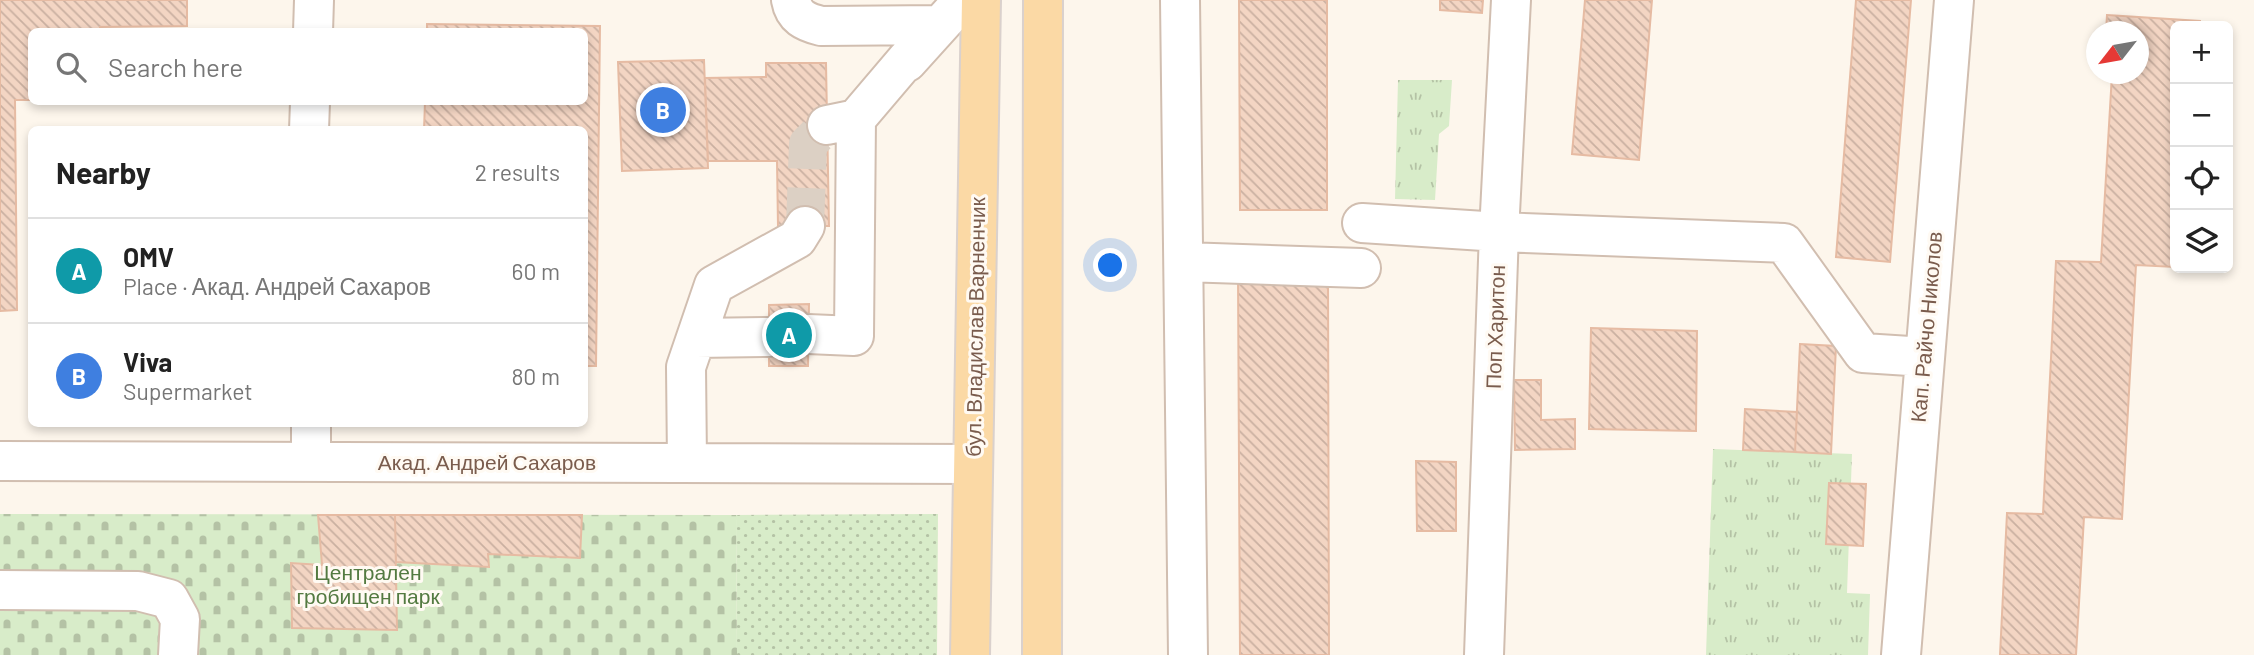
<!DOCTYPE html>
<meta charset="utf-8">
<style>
:root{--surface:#fff;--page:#f6f6f6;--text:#222;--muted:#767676;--line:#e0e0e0;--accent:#e76f51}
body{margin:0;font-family:Barlow,sans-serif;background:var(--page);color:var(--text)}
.controls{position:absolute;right:21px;top:21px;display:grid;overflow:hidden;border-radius:10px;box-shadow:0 4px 10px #0003}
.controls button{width:63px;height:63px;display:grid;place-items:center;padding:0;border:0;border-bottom:2px solid var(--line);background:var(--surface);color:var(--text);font:35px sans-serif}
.compass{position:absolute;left:2086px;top:21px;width:63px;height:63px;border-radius:50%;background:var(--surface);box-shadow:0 4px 10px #0003;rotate:239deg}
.you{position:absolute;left:1111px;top:266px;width:24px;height:24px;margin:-18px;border:5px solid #fff;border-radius:50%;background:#1a73e8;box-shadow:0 0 0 10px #1a73e833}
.badge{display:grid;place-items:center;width:46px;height:46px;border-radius:50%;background:var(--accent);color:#fff;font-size:23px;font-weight:700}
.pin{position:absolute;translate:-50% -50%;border:4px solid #fff;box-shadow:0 2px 7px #0006}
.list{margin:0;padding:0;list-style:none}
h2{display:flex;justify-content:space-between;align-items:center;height:91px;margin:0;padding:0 28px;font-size:30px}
h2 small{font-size:23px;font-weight:400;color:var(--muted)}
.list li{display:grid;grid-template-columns:46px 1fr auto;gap:21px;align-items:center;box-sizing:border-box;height:105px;padding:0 28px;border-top:2px solid var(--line)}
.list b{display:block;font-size:26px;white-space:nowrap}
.list p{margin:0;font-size:23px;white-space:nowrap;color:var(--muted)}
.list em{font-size:23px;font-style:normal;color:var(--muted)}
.icon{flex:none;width:38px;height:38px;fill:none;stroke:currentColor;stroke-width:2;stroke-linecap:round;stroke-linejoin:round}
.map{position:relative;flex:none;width:2254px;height:655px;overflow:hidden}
.search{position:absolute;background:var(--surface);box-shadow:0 4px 10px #0003;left:28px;top:28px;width:560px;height:77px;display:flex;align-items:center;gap:18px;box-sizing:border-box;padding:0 24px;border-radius:10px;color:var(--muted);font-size:26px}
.panel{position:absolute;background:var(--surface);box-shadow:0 4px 10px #0003;left:28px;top:126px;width:560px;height:301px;border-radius:10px}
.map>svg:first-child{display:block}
.grass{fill:url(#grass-dots)}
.cemetery{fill:url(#cemetery-stones)}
.park{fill:url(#park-tufts)}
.building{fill:url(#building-back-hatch);stroke:#e6bba3;stroke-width:2}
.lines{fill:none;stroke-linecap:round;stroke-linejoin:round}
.minor-tunnel{stroke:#dcd0c4;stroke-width:38;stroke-dasharray:38 19;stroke-linecap:butt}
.minor-casing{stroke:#d1beb0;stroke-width:42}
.major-casing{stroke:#dad1cd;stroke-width:42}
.minor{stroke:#fff;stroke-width:38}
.major{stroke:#fbd9a5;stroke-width:38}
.labels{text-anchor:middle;stroke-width:6;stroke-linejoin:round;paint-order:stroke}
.street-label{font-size:21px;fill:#7a5c4d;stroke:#fffaf3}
.park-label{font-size:21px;fill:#537a41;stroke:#fffaf3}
</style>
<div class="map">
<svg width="2254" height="655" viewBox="0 0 2254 655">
<defs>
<pattern id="grass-dots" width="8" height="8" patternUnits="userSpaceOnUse" patternTransform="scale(1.75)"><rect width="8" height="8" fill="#d8ecc9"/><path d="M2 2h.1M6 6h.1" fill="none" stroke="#b4c2a5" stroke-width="1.8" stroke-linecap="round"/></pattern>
<pattern id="cemetery-stones" width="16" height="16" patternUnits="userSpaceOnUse" patternTransform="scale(1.75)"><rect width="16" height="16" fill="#d8ecc9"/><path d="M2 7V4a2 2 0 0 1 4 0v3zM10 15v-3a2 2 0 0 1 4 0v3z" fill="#b4c2a5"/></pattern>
<pattern id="park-tufts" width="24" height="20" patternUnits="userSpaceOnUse" patternTransform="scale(1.75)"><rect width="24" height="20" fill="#d8ecc9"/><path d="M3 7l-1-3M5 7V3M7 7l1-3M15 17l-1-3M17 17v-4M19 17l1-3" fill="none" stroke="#b4c2a5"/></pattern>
<pattern id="building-back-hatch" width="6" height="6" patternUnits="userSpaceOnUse" patternTransform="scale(1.75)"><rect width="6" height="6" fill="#f3d5c3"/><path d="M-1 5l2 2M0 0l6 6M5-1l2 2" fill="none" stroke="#cab0a1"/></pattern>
</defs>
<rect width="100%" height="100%" fill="#fdf6ec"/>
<path class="grass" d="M938,514l-1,141h-200l-1,-140z"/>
<path class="cemetery" d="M0,514l736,1 1,140h-737z"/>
<path class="park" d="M1398,80h54l-3,46 -10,8 -4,66 -40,-1z
M1713,449l139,5 -5,139 23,1 -2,61h-162z"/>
<path class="building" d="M0,0h187v26l-87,1v5h-68v68h-17l2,210 -17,1z
M1239,0h88v210h-87z
M1440,0h43l-1,13 -42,-3z
M1585,0h67l-13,160 -67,-6z
M1856,0h55l-21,262 -54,-5z
M2107,15l93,6v5h-25v241l-39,-2 -14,254 -38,-2 -8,138h-76l7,-142 36,1 13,-253 45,1 11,-188h26v-42h-32z
M427,24l173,2 -4,340h-12v-236h-160l1,-28h159v-70h-157z
M704,60l4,108 -86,3 -4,-109z
M766,63h60l3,163h-51l-1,-65h-69l-3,-83 61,-1z
M1238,273h90l1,382h-89z
M809,304l-1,62h-39v-61z
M1591,328l106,3 -1,100 -107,-2z
M1800,344l36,2 -5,108 -36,-2z
M1514,380h27v40l34,-1v30l-60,1z
M1745,409l52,3 -2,40 -52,-2z
M1416,461l40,1v69h-39z
M1829,483l37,1 -3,62 -37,-2z
M318,515h77l2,115 -105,-2 -1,-65 31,2z
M395,515h187l-2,43 -92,-4 1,13 -93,-5z"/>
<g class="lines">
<path class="minor-tunnel" d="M805,226l3,-82 19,-19"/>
<defs>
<path id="minor" d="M791,0c3,17 14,22 30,26l119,-1
M1180,0l8,655
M313,32l1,-32
M827,125l29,-6 51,-60v3l56,-62
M309,130l1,-28
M1362,223l137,9 285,11 79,110 62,4
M1184,262l177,6
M808,334l46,2 2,-217
M696,338l73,-1
M0,461l973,3
M311,462v-38
M687,462l-1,-95 28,-82 83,-46 8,-13
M0,590l138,1 31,8 11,20 -2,36
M1484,655l15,-423 12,-232
M1901,655l53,-655"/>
<path id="major" d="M970,655l11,-655
M1042,655l1,-655"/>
</defs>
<use href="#minor" class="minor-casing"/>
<use href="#major" class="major-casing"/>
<use href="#minor" class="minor"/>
<use href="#major" class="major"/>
</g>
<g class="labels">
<g class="street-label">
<text transform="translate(976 327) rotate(-89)" y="7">бул. Владислав Варненчик</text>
<text transform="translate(1496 327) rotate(-88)" y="7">Поп Харитон</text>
<text transform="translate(1927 327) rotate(-85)" y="7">Кап. Райчо Николов</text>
<text x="487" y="470">Акад. Андрей Сахаров</text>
</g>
<g class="park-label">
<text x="368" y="580">Централен<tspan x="368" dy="24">гробищен парк</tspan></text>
</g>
</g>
</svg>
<div class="controls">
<button>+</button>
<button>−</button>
<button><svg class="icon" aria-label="locate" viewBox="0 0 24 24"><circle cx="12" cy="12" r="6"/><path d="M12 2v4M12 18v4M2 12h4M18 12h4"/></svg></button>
<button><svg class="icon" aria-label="layers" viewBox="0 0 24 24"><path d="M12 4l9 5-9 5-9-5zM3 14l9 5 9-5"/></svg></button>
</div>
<svg class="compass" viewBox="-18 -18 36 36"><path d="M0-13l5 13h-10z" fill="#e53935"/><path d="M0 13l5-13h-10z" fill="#767676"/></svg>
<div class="you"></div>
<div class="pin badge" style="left:789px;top:335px;background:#0f9aa8">A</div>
<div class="pin badge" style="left:663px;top:110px;background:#3f7fe0">B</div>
<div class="search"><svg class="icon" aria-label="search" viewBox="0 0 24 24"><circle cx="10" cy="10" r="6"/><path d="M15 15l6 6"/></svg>Search here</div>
<section class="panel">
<h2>Nearby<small>2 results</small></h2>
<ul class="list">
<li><span class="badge" style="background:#0f9aa8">A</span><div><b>OMV</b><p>Place · Акад. Андрей Сахаров</p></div><em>60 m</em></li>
<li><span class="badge" style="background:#3f7fe0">B</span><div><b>Viva</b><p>Supermarket</p></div><em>80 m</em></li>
</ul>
</section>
</div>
